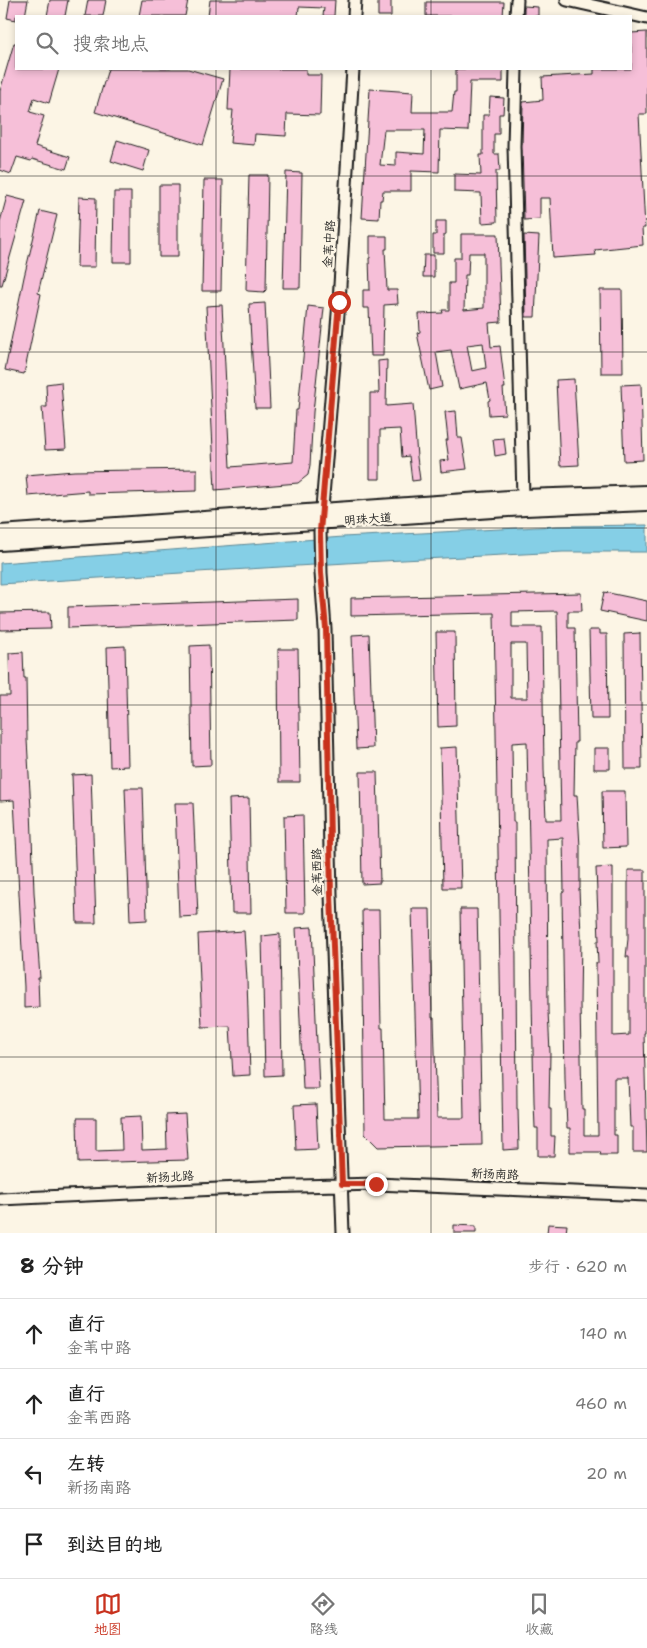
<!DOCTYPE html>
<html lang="zh">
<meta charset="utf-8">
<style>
:root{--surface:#fff;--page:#f6f6f6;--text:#222;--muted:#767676;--line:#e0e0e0;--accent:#c8321e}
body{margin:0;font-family:"Shantell Sans","LXGW WenKai TC",sans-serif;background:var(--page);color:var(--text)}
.stop{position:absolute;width:15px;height:15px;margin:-11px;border:4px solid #c8321e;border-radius:50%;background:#fff}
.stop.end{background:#c8321e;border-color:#fff;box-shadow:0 1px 5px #0008}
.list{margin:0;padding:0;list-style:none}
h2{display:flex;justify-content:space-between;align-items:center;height:65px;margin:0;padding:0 20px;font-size:21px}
h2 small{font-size:16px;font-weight:400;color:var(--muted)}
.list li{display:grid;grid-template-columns:32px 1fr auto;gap:15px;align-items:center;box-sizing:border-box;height:70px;padding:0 20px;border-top:1px solid var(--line)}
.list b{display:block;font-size:19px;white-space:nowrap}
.list p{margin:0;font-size:16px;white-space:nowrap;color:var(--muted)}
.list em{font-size:16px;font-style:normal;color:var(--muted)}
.icon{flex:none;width:28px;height:28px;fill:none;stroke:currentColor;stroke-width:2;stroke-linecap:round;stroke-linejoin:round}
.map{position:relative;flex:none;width:647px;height:1233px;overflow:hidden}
.search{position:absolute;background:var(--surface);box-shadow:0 2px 8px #0003;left:15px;right:15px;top:15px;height:55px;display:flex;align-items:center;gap:12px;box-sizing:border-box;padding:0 18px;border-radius:0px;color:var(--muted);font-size:19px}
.sheet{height:345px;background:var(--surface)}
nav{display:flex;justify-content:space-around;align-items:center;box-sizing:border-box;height:70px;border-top:1px solid var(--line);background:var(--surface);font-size:14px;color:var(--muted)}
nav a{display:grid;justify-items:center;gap:2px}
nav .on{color:var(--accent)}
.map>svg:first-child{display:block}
.water{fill:#85cfe6;stroke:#5b8795}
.building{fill:#f6bfd8;stroke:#1c1c1c;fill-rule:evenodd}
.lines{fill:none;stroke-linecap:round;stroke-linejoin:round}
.minor-casing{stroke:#1c1c1c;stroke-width:15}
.major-casing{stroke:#1c1c1c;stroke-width:18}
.minor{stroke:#fcf5e5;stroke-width:11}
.major{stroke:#fcf5e5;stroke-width:14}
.route{stroke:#c8321e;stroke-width:6}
.grid{fill:none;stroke:#1c1c1c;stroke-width:1;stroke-opacity:0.55}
.labels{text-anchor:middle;stroke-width:5;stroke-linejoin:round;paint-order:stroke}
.street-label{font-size:12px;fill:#1c1c1c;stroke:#fcf5e5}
</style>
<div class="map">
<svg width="647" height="1233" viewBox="0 0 647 1233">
<rect width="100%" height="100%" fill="#fcf5e5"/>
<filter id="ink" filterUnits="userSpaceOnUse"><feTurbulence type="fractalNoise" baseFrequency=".02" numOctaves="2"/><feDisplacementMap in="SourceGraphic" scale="10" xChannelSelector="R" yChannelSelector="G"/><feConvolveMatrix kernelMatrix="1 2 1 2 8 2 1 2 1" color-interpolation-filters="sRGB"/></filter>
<g filter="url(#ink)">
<path class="water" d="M647,525v27h-84l-200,10 -363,22v-21l343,-26 215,-11z"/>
<path class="building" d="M10,0h18l-3,16h-9v4l-9,-2z
M50,0h18l-3,16h-18z
M88,0h18l-3,16h-18z
M142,0h46l-3,16h-46z
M210,0h125l-1,16h-11l1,-8 -25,-1 -1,9h-90z
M378,0h13v16h-13z
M426,2h78l-1,14h-77z
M524,6l14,1v9h-14z
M647,32v82h-8l6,114h-3l1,17 -48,5 1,5 -43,3 -3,-60h-10v21l-16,1 -2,-74 1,-44 20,-2 -1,-23 52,-3v-5h37v-36z
M14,43h2v26h43l-10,34 -15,-5 -4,14 14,4 -9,30 35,11 -4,12 -34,-10 -1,2 -14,-4 -6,17 -11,-4v-79z
M108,69h80l35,10 -20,66 -108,-33z
M230,69h76v6h15l-1,40 -33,-1 -1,22 -31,-2 -1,11 -24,-2 3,-33h-5z
M456,69h47v13h-33l-2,49 -28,-1 -1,42 -28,-1v20h-28l-1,9h-2l-1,19 -17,-1 8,-129 43,3 -1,20h40l2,-20h2zM384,130h41l-1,24 -28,-2v14l-16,-1z
M490,97l14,1 -1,16h-4v20h-5v20h5l1,17h-4l1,51 -15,1 -1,-30 -27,-1v-18l27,1 -1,-20h3v-40h6z
M117,140l32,10 -6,21 -32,-10z
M286,172l16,1 -2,115h-17z
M249,175h19l-2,115 -2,2 -16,-1 -2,-1z
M204,180h19l-2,111h-19z
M159,185h19v72h-19z
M114,192h17v70h-18z
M7,196l19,5 -24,84h-2v-63z
M79,197l17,1 -1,69h-18z
M40,211l17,4 -19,78 3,1 -17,80 -19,-4 19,-93z
M436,221h10v13l-2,1v18h-11v-18h3z
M461,234h37l3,88 -12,1 2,24 9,-1 5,42h-2l2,26 -16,1 -1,-14 2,-1 -3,-17 -28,6 -8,-39 -15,2 6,35 -13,3 -12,-57 3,-1 -1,-18 24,-1 -1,-3h7v-27h5v-25h7zM469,253h15v55l-20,2 1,-35h3zM483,343l3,25 -14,3 -5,-26z
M524,235l15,1 -4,81h-9z
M370,236h17v13h-2l2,41h10l1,14 -14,1 -1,51h-12l-2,-48h-6v-18h7l-1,-32h1z
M424,255h10v22h-11z
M600,290h22l1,83h-22z
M265,303l5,105h-15l-6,-104z
M222,305l8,162 63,-5 3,-52h2l10,-104 16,2 -11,104 -3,53 -2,10 -10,8 -83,7 -9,-184z
M387,360l-1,46 27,-2 4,53 3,23 -8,1 -3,-25 -7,1 -2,-28 -20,1v49h-10v-86h9l-1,-32z
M574,379l5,86 -19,1 -4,-86z
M61,382l5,67 -21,1 -3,-43h5l-1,-23z
M641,384l2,76 -19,1 -3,-76z
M456,411l2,27h4l5,31 -26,3 -1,-11 9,-1 -3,-20h2l-3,-28z
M504,438l2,16 -11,2 -2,-17z
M197,469v22l-109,3v-3l-60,5 -2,-21 48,-4z
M604,592l43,9v20l-47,-10z
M581,593l1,18h-14v17h7l2,114h-2l-1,53h3l3,52v42h-1l2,46 -1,69 2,105h2v26h14l-2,-172h2l-1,-22h2l-3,-73 17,-1v169l16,-1v-78h-3l2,-18v-69h17v163h-1l3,119h-14v-25h-3l-2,-49h-14v57h3v20h-17l1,-3h-31v-24h-3l-2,-49 -3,-186 2,-1 -1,-54 -16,1 1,172 2,42 -1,56h2v27h4l-1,20h-16v-28h-3l-1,-26 -7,-360 -15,1 1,79h2l2,287h1l1,40 -16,1 -9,-537 -143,3v-18zM557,611l4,209h-15l-2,-51 -2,-142h-30v-15zM511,644h15l1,54h-16z
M298,599v21l-230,8v-21z
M50,612l1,17 -51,1v-17z
M589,630h11v4h7l1,85h-17z
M436,632h19l1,94 -18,1z
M640,633l2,136h-17l-1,-135z
M369,634l4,114 -17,1 -4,-114z
M209,645l2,120 -19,1 -2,-120z
M125,646l3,120 -18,1 -3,-120z
M278,649h20l2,133h-21z
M23,652l1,26h2l1,62 4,69 3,83 6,86h-2l1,29 -15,1v-21l-10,-187 -14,1v-105h10l-1,-43z
M457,747l4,141h-18l-3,-140z
M594,748h16v21h-16z
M360,772h17l3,111 -18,1z
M91,774l5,149h-19l-5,-148z
M125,788h18l4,132 -17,1z
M602,791h23l1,56 -23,1z
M249,798l2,115h-19l-3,-114z
M175,803h18l5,113 -19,1z
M303,815l2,98h-19l-2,-97z
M412,909h18l2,109h2l3,100h27l-4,-209h17l5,236 -104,2 -13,-13 -3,-224h17l2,118h2l2,91h33z
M312,927l7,162h-16l-7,-161z
M244,931l3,49 3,95 -17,1 -3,-50 -28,1 -4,-93z
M280,934l2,141 -17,1 -3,-140z
M316,1104l2,45 -22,1 -2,-45z
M185,1114l3,46 -110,3 -1,-45h19v33l26,-1 -1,-33 20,-1 1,34 25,-1 -1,-34z
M548,1224l19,1 -1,8h-19z
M454,1225l22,1v7h-22z"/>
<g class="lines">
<defs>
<path id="minor" d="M567,0l80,18
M354,16l1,-16
M516,16l1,-16
M516,69l-2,77 9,351
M0,1199l262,-12 114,-3 271,11
M343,1233l-12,-339 -6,-265 -4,-56 -1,-41 19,-230 14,-233"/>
<path id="major" d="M0,533l523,-36 124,-4
M0,543l525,-35 122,-5"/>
</defs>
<use href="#minor" class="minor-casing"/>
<use href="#major" class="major-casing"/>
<use href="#minor" class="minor"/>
<use href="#major" class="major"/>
</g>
</g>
<g class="lines" filter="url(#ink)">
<path class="route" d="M339,302l-19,230 1,41 5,56 5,265 11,290h34"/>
</g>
<path class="grid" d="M216,0v16M431,0v16M216,69v1164M431,69v1164M0,176h647M0,352h647M0,528h647M0,705h647M0,881h647M0,1057h647"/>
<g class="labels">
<g class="street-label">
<text transform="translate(329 244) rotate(-86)" y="4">金苇中路</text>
<text transform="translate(368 519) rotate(-4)" y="4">明珠大道</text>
<text transform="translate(317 872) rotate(-91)" y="4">金苇西路</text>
<text transform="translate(495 1174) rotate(2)" y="4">新扬南路</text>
<text transform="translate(170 1177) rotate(-3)" y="4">新扬北路</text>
</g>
</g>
</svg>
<div class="stop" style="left:339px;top:302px"></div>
<div class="stop end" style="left:376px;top:1184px"></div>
<div class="search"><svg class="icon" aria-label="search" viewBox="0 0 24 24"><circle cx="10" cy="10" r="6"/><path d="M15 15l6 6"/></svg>搜索地点</div>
</div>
<section class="sheet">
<h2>8 分钟<small>步行 · 620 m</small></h2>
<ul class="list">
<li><svg class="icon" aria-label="ahead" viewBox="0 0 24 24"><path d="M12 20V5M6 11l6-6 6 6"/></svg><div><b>直行</b><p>金苇中路</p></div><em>140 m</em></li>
<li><svg class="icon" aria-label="ahead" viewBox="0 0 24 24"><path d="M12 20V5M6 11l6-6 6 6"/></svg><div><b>直行</b><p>金苇西路</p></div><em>460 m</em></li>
<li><svg class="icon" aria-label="left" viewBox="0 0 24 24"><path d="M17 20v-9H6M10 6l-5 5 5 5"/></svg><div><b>左转</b><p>新扬南路</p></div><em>20 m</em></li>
<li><svg class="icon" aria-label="arrive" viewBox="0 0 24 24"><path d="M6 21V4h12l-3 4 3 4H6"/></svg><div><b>到达目的地</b></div></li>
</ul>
</section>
<nav>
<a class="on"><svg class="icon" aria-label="map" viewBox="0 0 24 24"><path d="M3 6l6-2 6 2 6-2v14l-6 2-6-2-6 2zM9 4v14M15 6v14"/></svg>地图</a>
<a><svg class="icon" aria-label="directions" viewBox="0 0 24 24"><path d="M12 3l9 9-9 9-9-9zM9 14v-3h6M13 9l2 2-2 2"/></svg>路线</a>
<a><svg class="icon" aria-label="saved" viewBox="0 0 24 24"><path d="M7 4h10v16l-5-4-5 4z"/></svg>收藏</a>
</nav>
